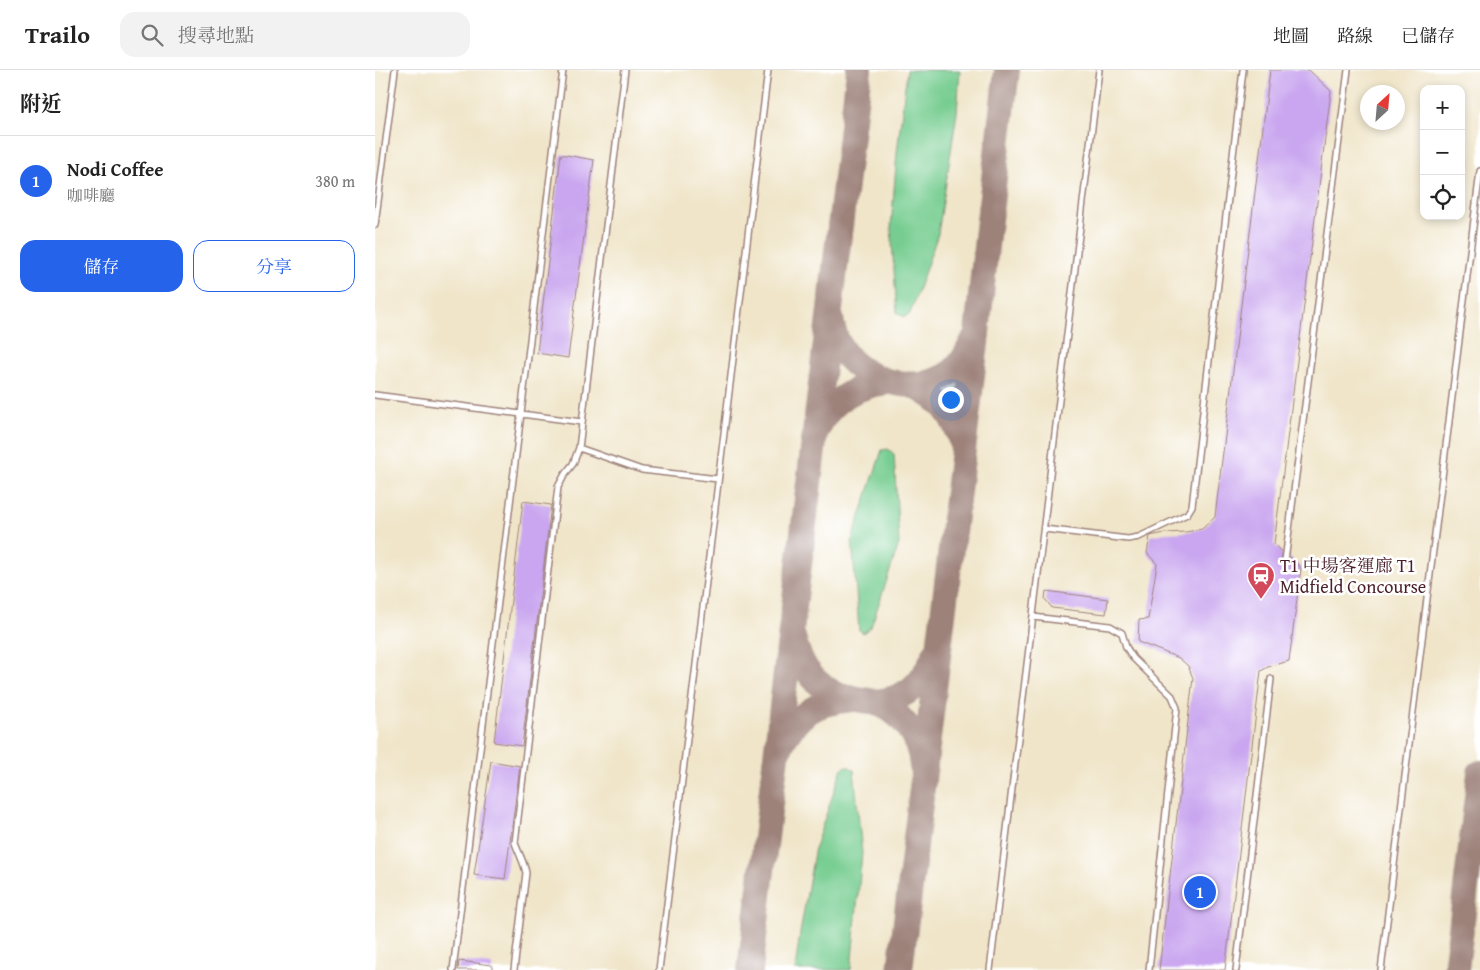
<!DOCTYPE html>
<html lang="zh-TW">
<meta charset="utf-8">
<style>
:root{--surface:#fff;--page:#f2f2f2;--text:#222;--muted:#767676;--line:#e0e0e0;--accent:#2563eb}
body{margin:0;font-family:"Gentium Book Plus","Noto Serif TC",serif;background:var(--page);color:var(--text)}
.controls{position:absolute;right:15px;top:15px;display:grid;overflow:hidden;border-radius:10px;box-shadow:0 2px 8px #0003}
.controls button{width:45px;height:45px;display:grid;place-items:center;padding:0;border:0;border-bottom:1px solid var(--line);background:var(--surface);color:var(--text);font:25px sans-serif}
.compass{position:absolute;left:985px;top:15px;width:45px;height:45px;border-radius:50%;background:var(--surface);box-shadow:0 2px 8px #0003;rotate:26deg}
.you{position:absolute;left:575px;top:329px;width:18px;height:18px;margin:-12px;border:4px solid #fff;border-radius:50%;background:#1a73e8;box-shadow:0 0 0 8px #1a73e833}
.badge{display:grid;place-items:center;width:32px;height:32px;border-radius:50%;background:var(--accent);color:#fff;font-size:16px;font-weight:700}
.pin{position:absolute;translate:-50% -50%;border:2px solid #fff;box-shadow:0 1px 5px #0006}
.list{margin:0;padding:0;list-style:none}
h2{display:flex;justify-content:space-between;align-items:center;height:65px;margin:0;padding:0 20px;font-size:21px}
h2 small{font-size:16px;font-weight:400;color:var(--muted)}
.list li{display:grid;grid-template-columns:32px 1fr auto;gap:15px;align-items:center;box-sizing:border-box;height:90px;padding:0 20px;border-top:1px solid var(--line)}
.list b{display:block;font-size:19px;white-space:nowrap}
.list p{margin:0;font-size:16px;white-space:nowrap;color:var(--muted)}
.list em{font-size:16px;font-style:normal;color:var(--muted)}
.actions{display:flex;gap:10px;padding:15px 20px}
.actions a{flex:1;padding:11px 0;border:1px solid var(--accent);border-radius:15px;text-align:center;font-size:18px;color:var(--accent)}
.actions .main{background:var(--accent);color:#fff}
.icon{flex:none;width:28px;height:28px;fill:none;stroke:currentColor;stroke-width:2;stroke-linecap:round;stroke-linejoin:round}
.map{position:relative;flex:none;width:1105px;height:900px;overflow:hidden}
header{display:flex;align-items:center;gap:30px;box-sizing:border-box;height:70px;padding:0 25px;background:var(--surface);border-bottom:1px solid var(--line)}
header strong{font-size:24px}
nav{display:flex;gap:28px;margin-inline-start:auto;font-size:18px}
.search{width:350px;height:45px;background:var(--page);display:flex;align-items:center;gap:12px;box-sizing:border-box;padding:0 18px;border-radius:15px;color:var(--muted);font-size:19px}
main{display:flex}
aside{flex:1;background:var(--surface)}
.map>svg:first-child{display:block}
.green{fill:#77cd91;stroke:#60765e}
.lines{fill:none;stroke-linecap:round;stroke-linejoin:round}
.taxiway{stroke:#9d827a;stroke-width:26}
.building{fill:#c9a6ef}
.service-casing{stroke:#9d827a;stroke-width:8}
.service{stroke:#fff;stroke-width:5}
.labels{text-anchor:middle;stroke-width:5;stroke-linejoin:round;paint-order:stroke}
.poi-label{font-size:18px;fill:#4a1f2b;stroke:#fff;text-anchor:start}
</style>
<header>
<strong>Trailo</strong>
<div class="search"><svg class="icon" aria-label="search" viewBox="0 0 24 24"><circle cx="10" cy="10" r="6"/><path d="M15 15l6 6"/></svg>搜尋地點</div>
<nav><a>地圖</a><a>路線</a><a>已儲存</a></nav>
</header>
<main>
<aside>
<h2>附近<small></small></h2>
<ul class="list">
<li><span class="badge">1</span><div><b>Nodi Coffee</b><p>咖啡廳</p></div><em>380 m</em></li>
</ul>
<div class="actions"><a class="main">儲存</a><a>分享</a></div>
</aside>
<div class="map">
<svg width="1105" height="900" viewBox="0 0 1105 900">
<rect width="100%" height="100%" fill="#fff"/>
<filter id="ink" filterUnits="userSpaceOnUse"><feTurbulence type="fractalNoise" baseFrequency=".02" numOctaves="2"/><feDisplacementMap in="SourceGraphic" scale="10" xChannelSelector="R" yChannelSelector="G"/><feConvolveMatrix kernelMatrix="1 2 1 2 8 2 1 2 1" color-interpolation-filters="sRGB"/></filter>
<filter id="wash" filterUnits="userSpaceOnUse"><feTurbulence type="fractalNoise" baseFrequency=".0096" numOctaves="4" result="noise"/><feDisplacementMap in="SourceGraphic" scale="20" xChannelSelector="R" yChannelSelector="G"/><feGaussianBlur stdDeviation="1.12" result="paint"/><feColorMatrix in="noise" values="0 0 0 0 0 0 0 0 0 0 0 0 0 0 0 0 0 1.4 0 .05"/><feComposite in="paint" operator="in"/></filter>
<g filter="url(#wash)">
<rect width="100%" height="100%" fill="#f0e5c9"/>
<path class="green" d="M532,0h53l-3,43 -19,121 -28,80 -6,3 -7,-4 -6,-85 6,-76z
M513,379l6,5 5,90 -28,83 -8,6 -4,-3 -7,-90 30,-90z
M473,696l6,4 8,83 -11,117h-56l5,-37 15,-86 27,-79z"/>
<g class="lines">
<path class="taxiway" d="M456,248c5,39 33,61 71,66 18,2 36,-1 51,-13 10,-9 15,-20 21,-32
M537,315c29,14 42,28 50,60
M441,361c15,-31 38,-45 71,-49
M418,567c6,24 16,43 39,55 12,7 27,6 41,10 28,7 47,36 49,64
M498,632c34,-2 48,-17 62,-48
M405,677c17,-34 36,-45 73,-48
M375,900l109,-900
M525,900l76,-627 11,-106 20,-167
M1081,900l24,-197"/>
</g>
<g id="blocks">
<path class="building" d="M895,0h39l22,21 -57,453 8,9v11l3,1 3,-1 2,-7 11,11 -12,93 -21,6 -7,4 -36,299h-66l34,-292 -5,-12 -9,-8 -41,-16 1,-22 9,-1 9,-55 -10,-11 3,-17 15,-3 21,-1 16,-3 13,-12z
M186,84l33,6 -26,198 -31,-5z
M148,431l28,4 -29,241 -28,-4z
M671,521l62,8 -2,15 -54,-6 -7,-9z
M116,691l29,5 -15,113 -31,-4z
M84,891l33,4v5h-34z"/>
</g>
</g>
<g filter="url(#ink)">
<use href="#blocks" fill-opacity="0" stroke="#9d827a" stroke-width="1"/>
<g class="lines">
<defs>
<path id="service" d="M0,155l20,-155
M0,325l207,27
M204,378l63,22 76,9
M669,459l84,10 11,-2 48,-23 5,-8 51,-436
M910,491l63,-491
M658,547l77,9 12,7 4,14 7,11 39,38 5,12 -28,262
M78,900l110,-900
M139,900l12,-97c-2,-11 -7,-19 -11,-30l43,-356 7,-13 8,-10 6,-16 46,-378
M284,900l109,-900
M615,900l109,-900
M861,900l35,-291
M1006,900l99,-799"/>
</defs>
<use href="#service" class="service-casing"/>
<use href="#service" class="service"/>
</g>
</g>
<defs>
<symbol id="station-pin" viewBox="-11 -11 22 30"><path d="M0 17L-7.5 6A9.5 9.5 0 1 1 7.5 6Z" fill="#d1495b" stroke="#fff"/><path d="M-3-6H3Q5-6 5-4V2Q5 4 3 4L4.5 6H3L1.5 4h-3L-3 6H-4.5L-3 4Q-5 4-5 2V-4Q-5-6-3-6ZM-3.5-4v3h7v-3ZM-3.5 1v1.5H-2V1ZM2 1v1.5H3.5V1Z" fill="#fff"/></symbol>
</defs>
<g fill-rule="evenodd">
<use href="#station-pin" x="870" y="490" width="32" height="43"/>
</g>
<g class="labels">
<g class="poi-label">
<text x="905" y="502">T1 中場客運廊 T1<tspan x="905" dy="21">Midfield Concourse</tspan></text>
</g>
</g>
</svg>
<div class="controls">
<button>+</button>
<button>−</button>
<button><svg class="icon" aria-label="locate" viewBox="0 0 24 24"><circle cx="12" cy="12" r="6"/><path d="M12 2v4M12 18v4M2 12h4M18 12h4"/></svg></button>
</div>
<svg class="compass" viewBox="-18 -18 36 36"><path d="M0-13l5 13h-10z" fill="#e53935"/><path d="M0 13l5-13h-10z" fill="#767676"/></svg>
<div class="you"></div>
<div class="pin badge" style="left:825px;top:822px">1</div>
</div>
</main>
